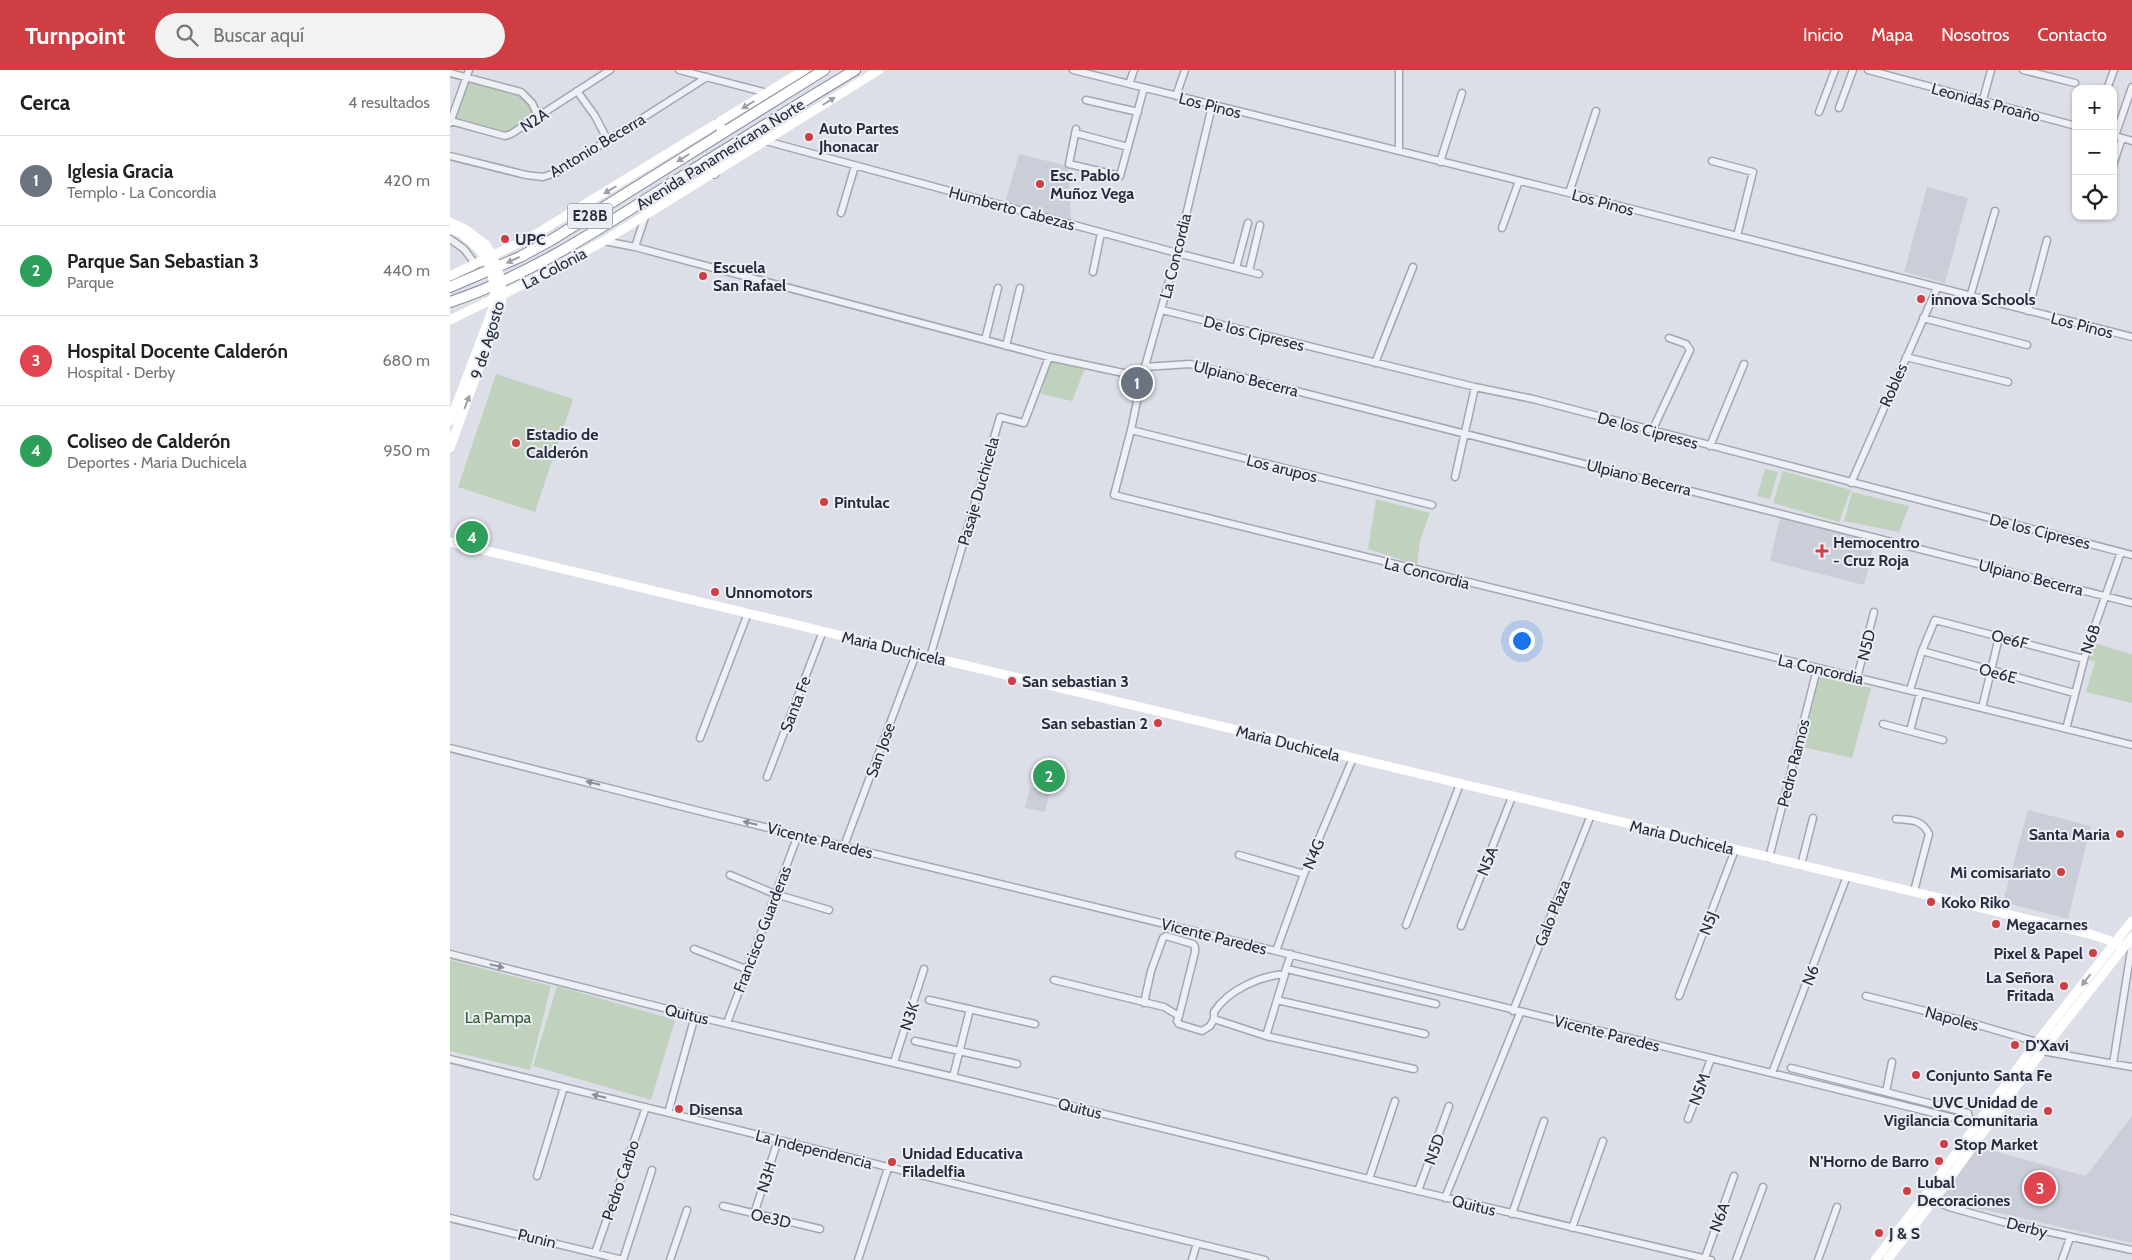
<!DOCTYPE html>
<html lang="es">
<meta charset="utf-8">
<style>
:root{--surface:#fff;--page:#f2f2f2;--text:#202124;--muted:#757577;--line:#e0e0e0;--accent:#cf3e43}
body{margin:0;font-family:Cabin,sans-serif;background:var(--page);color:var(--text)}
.controls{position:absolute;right:15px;top:15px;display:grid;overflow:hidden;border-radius:10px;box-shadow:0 1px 4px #0004}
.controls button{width:45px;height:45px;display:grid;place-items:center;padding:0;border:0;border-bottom:1px solid var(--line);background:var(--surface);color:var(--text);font:25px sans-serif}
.you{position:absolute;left:1071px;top:570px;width:18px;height:18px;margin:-12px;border:4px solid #fff;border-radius:50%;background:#1a73e8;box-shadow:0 0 0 8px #1a73e833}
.badge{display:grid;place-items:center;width:32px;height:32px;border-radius:50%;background:var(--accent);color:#fff;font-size:16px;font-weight:700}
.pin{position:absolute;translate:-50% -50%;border:2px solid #fff;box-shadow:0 1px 5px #0006}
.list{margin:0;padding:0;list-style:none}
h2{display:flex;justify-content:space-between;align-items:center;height:65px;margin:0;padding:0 20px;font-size:21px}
h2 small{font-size:16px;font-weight:400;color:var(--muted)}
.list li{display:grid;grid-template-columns:32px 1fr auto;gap:15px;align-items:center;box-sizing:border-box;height:90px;padding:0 20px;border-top:1px solid var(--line)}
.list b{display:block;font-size:19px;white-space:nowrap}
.list p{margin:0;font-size:16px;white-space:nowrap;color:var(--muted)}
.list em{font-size:16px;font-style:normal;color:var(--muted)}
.icon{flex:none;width:28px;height:28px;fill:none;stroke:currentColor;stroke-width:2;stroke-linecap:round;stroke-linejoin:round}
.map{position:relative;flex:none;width:1682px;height:1190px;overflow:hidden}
header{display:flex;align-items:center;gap:30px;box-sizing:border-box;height:70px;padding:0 25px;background:var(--accent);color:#fff}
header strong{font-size:24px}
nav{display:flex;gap:28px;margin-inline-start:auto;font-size:18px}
.search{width:350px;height:45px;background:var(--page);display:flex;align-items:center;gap:12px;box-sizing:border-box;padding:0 18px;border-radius:28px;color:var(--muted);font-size:19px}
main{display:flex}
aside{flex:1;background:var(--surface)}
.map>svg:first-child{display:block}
.built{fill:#caced9}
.green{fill:#c0d1bd}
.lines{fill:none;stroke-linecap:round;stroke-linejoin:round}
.minor-casing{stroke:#a2a6b1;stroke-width:9}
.trunk-casing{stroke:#838b9d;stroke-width:12}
.minor{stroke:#eff0f5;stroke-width:6}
.secondary{stroke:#fff;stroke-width:9}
.trunk{stroke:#fff;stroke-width:10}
.secondary-bridge{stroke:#fff;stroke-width:9}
.oneway{fill:#9da0a8}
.oneway2{fill:#8a8e99}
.poi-dot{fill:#cf3e43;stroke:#ebeef4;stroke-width:2}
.labels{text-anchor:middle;stroke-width:4;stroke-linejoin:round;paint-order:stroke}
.shield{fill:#ebeef4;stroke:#616674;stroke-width:1}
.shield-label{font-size:15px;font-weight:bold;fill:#262c3d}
.street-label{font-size:16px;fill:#262c3d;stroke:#ebeef4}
.poi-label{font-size:16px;font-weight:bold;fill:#262c3d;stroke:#ebeef4;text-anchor:start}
.park-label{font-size:16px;fill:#365933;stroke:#ebeef4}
</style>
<header>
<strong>Turnpoint</strong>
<div class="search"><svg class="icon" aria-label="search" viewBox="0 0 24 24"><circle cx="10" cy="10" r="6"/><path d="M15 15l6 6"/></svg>Buscar aquí</div>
<nav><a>Inicio</a><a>Mapa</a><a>Nosotros</a><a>Contacto</a></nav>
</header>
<main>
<aside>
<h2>Cerca<small>4 resultados</small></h2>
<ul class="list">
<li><span class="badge" style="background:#6b7280">1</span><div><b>Iglesia Gracia</b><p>Templo · La Concordia</p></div><em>420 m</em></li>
<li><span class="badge" style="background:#2e9e5b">2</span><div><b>Parque San Sebastian 3</b><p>Parque</p></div><em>440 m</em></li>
<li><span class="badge" style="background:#e0444e">3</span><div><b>Hospital Docente Calderón</b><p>Hospital · Derby</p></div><em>680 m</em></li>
<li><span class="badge" style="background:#2e9e5b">4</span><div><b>Coliseo de Calderón</b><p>Deportes · Maria Duchicela</p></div><em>950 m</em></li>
</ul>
</aside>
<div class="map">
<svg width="1682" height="1190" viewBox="0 0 1682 1190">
<rect width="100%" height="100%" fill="#dcdfe7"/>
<path class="built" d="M569,84l49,12 3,54 -66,-17z
M1477,117l41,11 -23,85 -41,-11z
M1330,448l95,23 -11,44 -94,-24z
M580,717l20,4 -5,21 -20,-4z
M1578,740l63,16 -23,93 -65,-17z
M1682,1046v127l-192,-43 38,-53 108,29z"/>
<path class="green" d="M18,10c28,7 57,7 67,38l-25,14 -7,2 -49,-15z
M601,288l35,8 -14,35 -31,-7z
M46,304l77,25 -38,113 -77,-25z
M1315,399l13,3 -8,27 -13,-3z
M1333,401l68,19 -12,32 -66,-19z
M1402,422l57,14 -10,26 -55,-11z
M926,429l54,14 -10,27 -3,25 -49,-16z
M1643,573l39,11v49l-46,-11 9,-30 -8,-3z
M1369,607l52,11 -19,70 -49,-11z
M0,890l101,26 -21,84 -80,-19z
M107,916l118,34 -24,80 -118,-34z"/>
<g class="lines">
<defs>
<path id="minor" d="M229,0l88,23
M623,0l496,123 563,144
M1418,0l208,56
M1573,0l52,13
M0,3l71,19 11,11 7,15
M679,14l5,-14
M1657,19l7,-19
M127,21l18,25 12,23
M726,26l9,-26
M636,30l52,12
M1533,30l8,-30
M762,36l-35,147 -35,124 -11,53 -17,65 1018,250
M1389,38l14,-38
M1369,42l16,-42
M1,51l54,15 6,-2 99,-64
M0,53l19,-53
M626,59l-7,35 51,12 24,-88
M625,63l53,14
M1665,66l17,-49
M1669,67l13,4
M316,71l411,112 82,21
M949,81v-80
M0,86l76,19 17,2 15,-5 149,-95
M1262,91l41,11 -16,64
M990,92l22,-69
M1663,95l9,-27
M1119,123l27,-82
M391,143l14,-47
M1052,158l17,-47
M0,169l14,10 12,16
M154,171l31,6 414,110 93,20
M185,177l10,-30
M786,198l12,-45
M799,201l11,-46
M643,202l8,-39
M1520,227l25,-86
M712,240l313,77 58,12 599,156
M1578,241l19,-71
M1473,248l104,27
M535,270l13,-52
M556,276l14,-58
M1456,287l102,25
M925,293l38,-96
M694,297l46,-3 942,239
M681,360l301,75
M1202,361l38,-81 -4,-6 -17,-6
M1260,376l34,-82
M1005,407l20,-90
M1401,413l86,-195
M1472,581l152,42
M480,587l70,-240 24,6 25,-66
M1407,608l17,-66
M1460,620l12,-39 13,-31 149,39
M1532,638l17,-71
M1433,654l60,16
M1616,659l21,-81 34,-96
M1460,661l10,-38
M250,668l48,-125
M0,678l261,66 565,137 702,173
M317,707l56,-146
M1446,749c14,1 26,0 33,15l-15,57
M394,776l72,-192
M789,785l65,19
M1319,788l48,-189
M1351,795l12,-47
M280,805l45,19 54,16
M956,855l54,-141
M1011,856l51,-129
M244,879l52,20
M826,881l28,-77 49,-116
M0,884l245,62 258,61 465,114 293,69
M837,899l149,35
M835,902l6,-18
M604,910l110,27 15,9 -2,5 2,3 23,7 8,-5 4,-7 52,17 11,-36 148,34
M1229,926l56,-146
M1416,926l95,24 76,22
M479,930l106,24
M694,933l7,-32 12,-33 3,-2 27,8 2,3v5l-16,64
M1063,941l78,-196
M764,949v-7c14,-22 46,-36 71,-38l-8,26
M277,953l71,-188
M816,966l148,33
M465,971l102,23
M1592,981l90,16
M0,989l815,201
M444,992l30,-93
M1663,994l19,-120
M1341,998l177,45 2,9
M1322,1003l75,-197
M503,1007l17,-68
M1436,1022l6,-30
M218,1043l27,-97
M1238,1049l23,-60
M87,1106l27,-89
M919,1109l26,-78
M968,1121l31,-85
M1475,1126l24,11 54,15 129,28
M995,1128l75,-185
M273,1136l97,23
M304,1144l24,-74
M1062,1144l32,-93
M0,1148l173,42
M1122,1158l31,-87
M145,1183l51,-146
M1255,1188l29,-82
M173,1190l29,-90
M220,1190l17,-50
M408,1190l30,-92
M742,1190l5,-17
M1286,1190l27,-73
M1368,1190l19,-53
M1612,1190l8,-22"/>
<path id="trunk" d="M268,54l6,8
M256,91l8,12
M0,217l70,-30 33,-18 271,-169
M0,232c78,-26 148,-72 217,-116 62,-39 125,-78 188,-116"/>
</defs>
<use href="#minor" class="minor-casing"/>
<use href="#trunk" class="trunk-casing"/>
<use href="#minor" class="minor"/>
<path class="secondary" d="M0,152l15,7 20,15
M0,159l11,4 16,14
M0,206l81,-39 273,-167
M0,250l82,-40 72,-39 275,-171
M0,351l42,-110
M0,378l50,-138
M0,472l1640,392 35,12
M1425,1190l50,-64 106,-146 101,-129
M1437,1190l46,-59 109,-150 90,-114"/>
<use href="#trunk" class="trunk"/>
<path class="secondary-bridge" d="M35,174c13,18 21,45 15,66
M27,177c15,15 21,42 15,64"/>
</g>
<defs><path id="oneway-solid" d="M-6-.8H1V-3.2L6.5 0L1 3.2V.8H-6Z" transform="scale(1.25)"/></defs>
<g class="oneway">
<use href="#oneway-solid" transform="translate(379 31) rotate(-32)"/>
<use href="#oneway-solid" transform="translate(298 35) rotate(148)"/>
<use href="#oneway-solid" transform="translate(233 88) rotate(148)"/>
<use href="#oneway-solid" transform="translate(160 120) rotate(149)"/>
<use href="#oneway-solid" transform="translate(63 190) rotate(155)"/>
<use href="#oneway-solid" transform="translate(17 332) rotate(-69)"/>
<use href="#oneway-solid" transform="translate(1636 910) rotate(128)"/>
</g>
<g class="oneway2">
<use href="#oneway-solid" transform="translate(143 713) rotate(-166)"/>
<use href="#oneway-solid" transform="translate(300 753) rotate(-167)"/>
<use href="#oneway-solid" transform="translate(47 896) rotate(14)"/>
<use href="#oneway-solid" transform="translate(149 1026) rotate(-167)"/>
</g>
<g class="poi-dot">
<circle cx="359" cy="67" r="5"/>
<circle cx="590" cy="114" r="5"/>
<circle cx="55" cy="169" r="5"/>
<circle cx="253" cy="206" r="5"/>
<circle cx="1471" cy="229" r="5"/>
<circle cx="66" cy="373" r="5"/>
<circle cx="374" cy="432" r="5"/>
<path d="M1369.5 473.5h5v5h5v5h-5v5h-5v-5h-5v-5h5z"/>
<circle cx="265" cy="522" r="5"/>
<circle cx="562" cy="611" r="5"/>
<circle cx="708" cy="653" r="5"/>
<circle cx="1670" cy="764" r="5"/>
<circle cx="1611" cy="802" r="5"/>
<circle cx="1481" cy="832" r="5"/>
<circle cx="1546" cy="854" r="5"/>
<circle cx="1643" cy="883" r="5"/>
<circle cx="1614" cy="916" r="5"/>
<circle cx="1565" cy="975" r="5"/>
<circle cx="1466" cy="1005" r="5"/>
<circle cx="229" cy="1039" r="5"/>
<circle cx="1598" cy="1041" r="5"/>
<circle cx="1494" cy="1074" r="5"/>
<circle cx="1489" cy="1091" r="5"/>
<circle cx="442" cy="1092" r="5"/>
<circle cx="1457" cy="1121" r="5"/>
<circle cx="1429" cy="1163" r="5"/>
</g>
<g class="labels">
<rect class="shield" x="117.5" y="133.5" width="45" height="25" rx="4"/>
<g class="shield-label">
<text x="140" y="151">E28B</text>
</g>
<g class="street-label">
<text transform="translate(1536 32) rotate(15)" y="6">Leonidas Proaño</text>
<text transform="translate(760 35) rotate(14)" y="6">Los Pinos</text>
<text transform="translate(84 50) rotate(-33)" y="6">N2A</text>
<text transform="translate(147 75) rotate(-31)" y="6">Antonio Becerra</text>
<text transform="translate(270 84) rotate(-32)" y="6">Avenida Panamericana Norte</text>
<text transform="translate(1153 132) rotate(15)" y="6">Los Pinos</text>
<text transform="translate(562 138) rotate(15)" y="6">Humberto Cabezas</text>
<text transform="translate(725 186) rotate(-76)" y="6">La Concordia</text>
<text transform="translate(104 198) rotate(-28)" y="6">La Colonia</text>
<text transform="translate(1632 255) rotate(14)" y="6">Los Pinos</text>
<text transform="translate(804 263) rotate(14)" y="6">De los Cipreses</text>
<text transform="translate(37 270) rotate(-73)" y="6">9 de Agosto</text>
<text transform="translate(796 308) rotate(14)" y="6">Ulpiano Becerra</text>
<text transform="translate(1443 315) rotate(-66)" y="6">Robles</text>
<text transform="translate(1198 360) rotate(15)" y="6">De los Cipreses</text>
<text transform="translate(832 398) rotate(14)" y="6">Los arupos</text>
<text transform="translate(1189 407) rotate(14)" y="6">Ulpiano Becerra</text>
<text transform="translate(528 421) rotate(-74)" y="6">Pasaje Duchicela</text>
<text transform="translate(1590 461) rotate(14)" y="6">De los Cipreses</text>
<text transform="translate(977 503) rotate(14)" y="6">La Concordia</text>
<text transform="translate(1581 507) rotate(14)" y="6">Ulpiano Becerra</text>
<text transform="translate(1560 569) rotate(15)" y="6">Oe6F</text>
<text transform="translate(1640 569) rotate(-71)" y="6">N6B</text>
<text transform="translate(1416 575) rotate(-76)" y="6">N5D</text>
<text transform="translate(444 578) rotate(13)" y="6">Maria Duchicela</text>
<text transform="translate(1371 599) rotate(13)" y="6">La Concordia</text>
<text transform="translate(1548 603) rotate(15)" y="6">Oe6E</text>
<text transform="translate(345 634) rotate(-69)" y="6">Santa Fe</text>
<text transform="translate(838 673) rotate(14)" y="6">Maria Duchicela</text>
<text transform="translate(430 680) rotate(-70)" y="6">San Jose</text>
<text transform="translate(1343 693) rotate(-76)" y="6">Pedro Ramos</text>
<text transform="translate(1232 767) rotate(13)" y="6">Maria Duchicela</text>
<text transform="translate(370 770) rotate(14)" y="6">Vicente Paredes</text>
<text transform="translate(863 784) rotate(-67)" y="6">N4G</text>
<text transform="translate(1037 791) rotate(-68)" y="6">N5A</text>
<text transform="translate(1102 843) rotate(-68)" y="6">Galo Plaza</text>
<text transform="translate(1258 853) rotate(-69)" y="6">N5J</text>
<text transform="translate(312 859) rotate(-69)" y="6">Francisco Guarderas</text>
<text transform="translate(764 866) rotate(14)" y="6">Vicente Paredes</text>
<text transform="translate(1360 905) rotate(-69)" y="6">N6</text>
<text transform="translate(237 944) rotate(13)" y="6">Quitus</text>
<text transform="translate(459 946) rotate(-72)" y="6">N3K</text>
<text transform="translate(1502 948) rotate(15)" y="6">Napoles</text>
<text transform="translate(1157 963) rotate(14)" y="6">Vicente Paredes</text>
<text transform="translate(1249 1019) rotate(-69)" y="6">N5M</text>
<text transform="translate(630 1038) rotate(14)" y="6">Quitus</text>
<text transform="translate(364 1079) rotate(14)" y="6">La Independencia</text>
<text transform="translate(984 1079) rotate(-70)" y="6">N5D</text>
<text transform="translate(316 1107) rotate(-72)" y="6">N3H</text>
<text transform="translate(170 1110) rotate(-71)" y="6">Pedro Carbo</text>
<text transform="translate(1024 1135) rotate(14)" y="6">Quitus</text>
<text transform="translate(1269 1147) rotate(-70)" y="6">N6A</text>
<text transform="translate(321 1148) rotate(13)" y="6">Oe3D</text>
<text transform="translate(1577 1157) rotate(14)" y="6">Derby</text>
<text transform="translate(87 1168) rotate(14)" y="6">Punin</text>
</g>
<g class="poi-label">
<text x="369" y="64">Auto Partes<tspan x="369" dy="18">Jhonacar</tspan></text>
<text x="600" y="111">Esc. Pablo<tspan x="600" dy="18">Muñoz Vega</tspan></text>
<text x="65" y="175">UPC</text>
<text x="263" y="203">Escuela<tspan x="263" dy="18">San Rafael</tspan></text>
<text x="1481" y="235">innova Schools</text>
<text x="76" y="370">Estadio de<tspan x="76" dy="18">Calderón</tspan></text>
<text x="384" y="438">Pintulac</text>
<text x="1383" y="478">Hemocentro<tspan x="1383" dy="18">- Cruz Roja</tspan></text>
<text x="275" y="528">Unnomotors</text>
<text x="572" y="617">San sebastian 3</text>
<text x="698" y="659" text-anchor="end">San sebastian 2</text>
<text x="1660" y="770" text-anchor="end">Santa Maria</text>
<text x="1601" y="808" text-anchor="end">Mi comisariato</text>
<text x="1491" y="838">Koko Riko</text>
<text x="1556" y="860">Megacarnes</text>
<text x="1633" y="889" text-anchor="end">Pixel &amp; Papel</text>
<text x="1604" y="913" text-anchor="end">La Señora<tspan x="1604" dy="18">Fritada</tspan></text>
<text x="1575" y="981">D'Xavi</text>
<text x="1476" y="1011">Conjunto Santa Fe</text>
<text x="1588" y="1038" text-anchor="end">UVC Unidad de<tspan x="1588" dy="18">Vigilancia Comunitaria</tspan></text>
<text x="239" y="1045">Disensa</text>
<text x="1504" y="1080">Stop Market</text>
<text x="452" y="1089">Unidad Educativa<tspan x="452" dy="18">Filadelfia</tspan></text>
<text x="1479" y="1097" text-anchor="end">N'Horno de Barro</text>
<text x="1467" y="1118">Lubal<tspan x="1467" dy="18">Decoraciones</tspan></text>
<text x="1439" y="1169">J &amp; S</text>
</g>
<g class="park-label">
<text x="48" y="953">La Pampa</text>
</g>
</g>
</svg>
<div class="controls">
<button>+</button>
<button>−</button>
<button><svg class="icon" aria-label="locate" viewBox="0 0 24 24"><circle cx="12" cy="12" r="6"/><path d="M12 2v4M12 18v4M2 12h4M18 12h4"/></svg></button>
</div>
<div class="you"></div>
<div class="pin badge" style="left:687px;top:313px;background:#6b7280">1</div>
<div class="pin badge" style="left:599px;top:706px;background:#2e9e5b">2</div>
<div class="pin badge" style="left:1590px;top:1118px;background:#e0444e">3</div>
<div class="pin badge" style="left:22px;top:467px;background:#2e9e5b">4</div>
</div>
</main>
